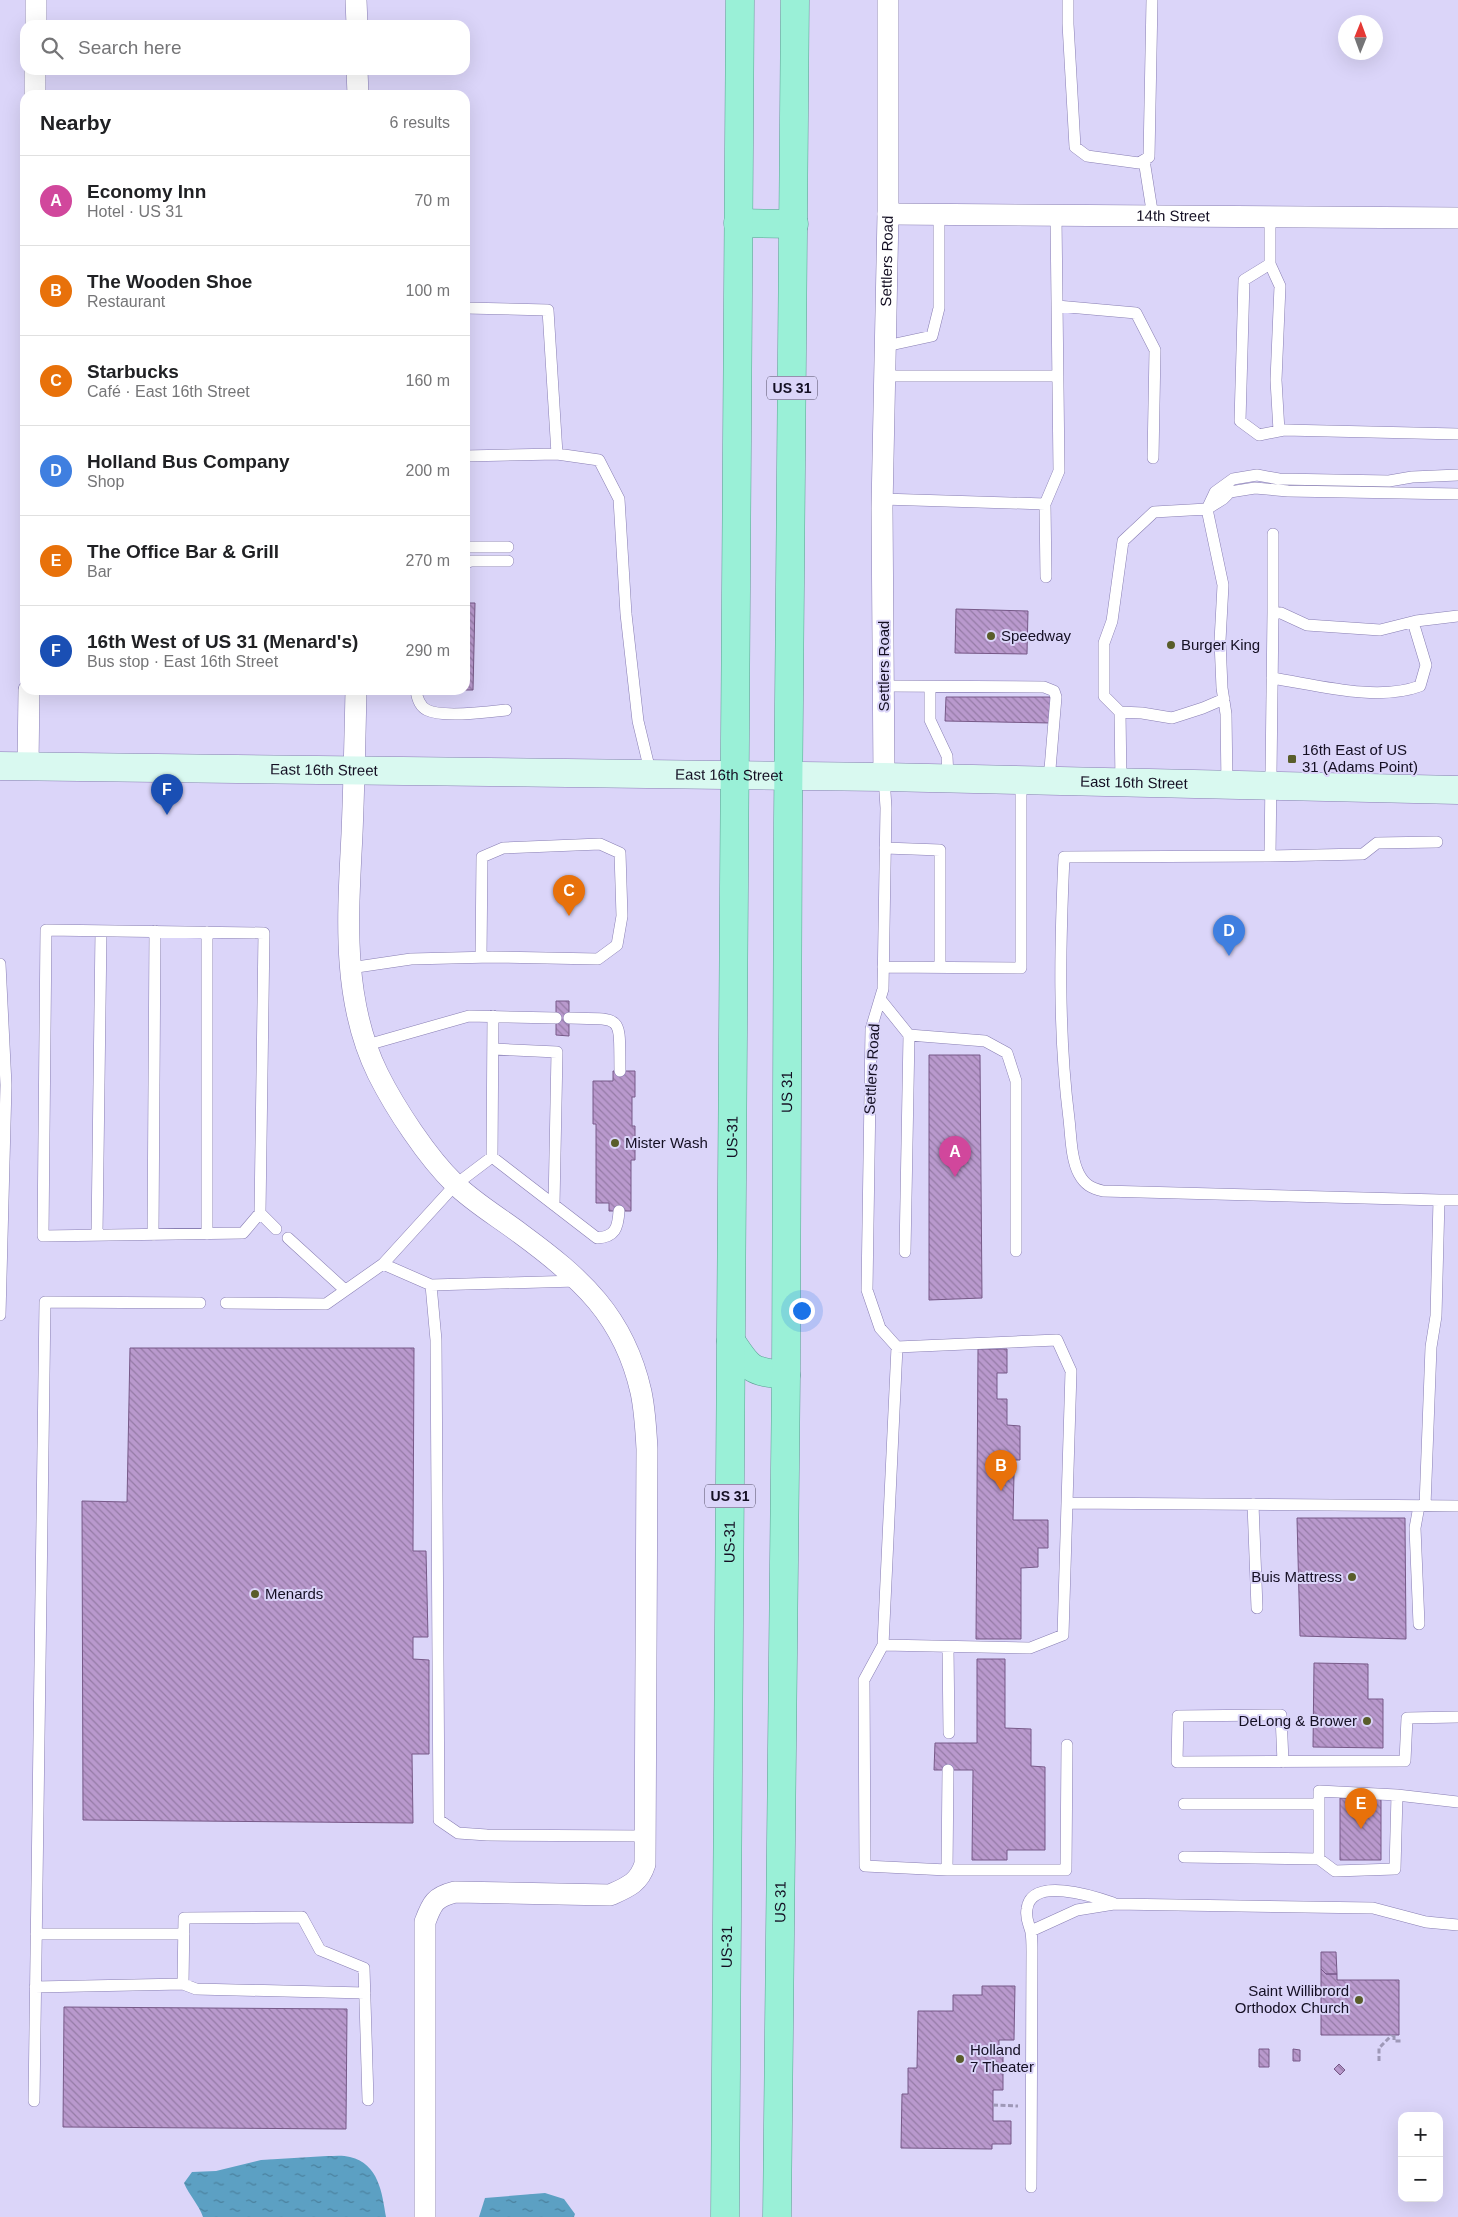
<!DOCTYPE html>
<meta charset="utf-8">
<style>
:root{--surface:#fff;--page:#f2f2f2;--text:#202124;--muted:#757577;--line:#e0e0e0;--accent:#b45309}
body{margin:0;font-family:Helvetica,sans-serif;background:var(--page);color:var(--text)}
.controls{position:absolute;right:15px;bottom:15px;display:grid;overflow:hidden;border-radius:10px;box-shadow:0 5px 20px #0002}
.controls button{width:45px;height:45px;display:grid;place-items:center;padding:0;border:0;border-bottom:1px solid var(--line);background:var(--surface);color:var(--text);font:25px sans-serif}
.compass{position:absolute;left:1338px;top:15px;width:45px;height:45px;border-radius:50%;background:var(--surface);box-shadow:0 5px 20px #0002;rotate:1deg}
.you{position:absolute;left:801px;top:1310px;width:18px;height:18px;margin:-12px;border:4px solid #fff;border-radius:50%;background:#1a73e8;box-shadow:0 0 0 8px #1a73e833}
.badge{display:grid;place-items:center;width:32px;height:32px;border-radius:50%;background:var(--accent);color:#fff;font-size:16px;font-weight:700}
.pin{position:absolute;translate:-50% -41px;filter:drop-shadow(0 1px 2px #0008)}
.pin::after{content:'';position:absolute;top:26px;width:18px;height:15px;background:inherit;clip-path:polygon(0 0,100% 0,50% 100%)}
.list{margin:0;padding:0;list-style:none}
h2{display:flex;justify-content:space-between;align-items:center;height:65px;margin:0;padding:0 20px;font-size:21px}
h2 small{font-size:16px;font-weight:400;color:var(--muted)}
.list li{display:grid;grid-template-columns:32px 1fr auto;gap:15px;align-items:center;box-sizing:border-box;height:90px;padding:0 20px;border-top:1px solid var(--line)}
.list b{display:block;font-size:19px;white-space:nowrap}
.list p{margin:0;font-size:16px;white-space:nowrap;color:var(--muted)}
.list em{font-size:16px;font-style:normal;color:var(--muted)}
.icon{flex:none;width:28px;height:28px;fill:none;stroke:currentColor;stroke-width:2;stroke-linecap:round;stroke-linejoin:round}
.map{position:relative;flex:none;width:1458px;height:2217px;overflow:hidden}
.search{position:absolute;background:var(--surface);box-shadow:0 5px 20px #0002;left:20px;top:20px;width:450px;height:55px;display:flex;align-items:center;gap:12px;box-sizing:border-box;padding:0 18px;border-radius:15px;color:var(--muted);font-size:19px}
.panel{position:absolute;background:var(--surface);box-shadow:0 5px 20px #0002;left:20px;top:90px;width:450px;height:605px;border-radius:15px}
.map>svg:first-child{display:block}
.water{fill:url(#water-ripples)}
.building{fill:url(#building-back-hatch);stroke:#775988}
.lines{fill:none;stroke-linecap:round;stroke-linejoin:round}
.service-casing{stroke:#887eb3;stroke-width:12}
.minor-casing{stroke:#887eb3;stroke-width:22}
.secondary-casing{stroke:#887eb3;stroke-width:29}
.trunk-casing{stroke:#5b9f92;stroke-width:29}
.path{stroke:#9e98b7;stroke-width:3;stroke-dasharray:5 2.5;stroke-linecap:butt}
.service{stroke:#fff;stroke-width:11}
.minor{stroke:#fff;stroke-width:21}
.secondary{stroke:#d9f9f0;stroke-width:28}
.trunk{stroke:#9af0d7;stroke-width:28}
.poi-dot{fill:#595d2a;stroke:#dbd5f9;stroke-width:2}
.labels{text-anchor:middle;stroke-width:4;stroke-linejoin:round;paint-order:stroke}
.shield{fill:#dbd5f9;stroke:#504a63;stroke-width:1}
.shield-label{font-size:14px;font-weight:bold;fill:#140f23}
.street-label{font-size:15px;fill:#140f23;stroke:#dbd5f9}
.poi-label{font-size:15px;fill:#140f23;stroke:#dbd5f9;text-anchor:start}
</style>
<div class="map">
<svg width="1458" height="2217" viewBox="0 0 1458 2217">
<defs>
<pattern id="water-ripples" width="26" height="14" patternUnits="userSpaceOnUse" patternTransform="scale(1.25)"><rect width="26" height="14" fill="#5ca0c3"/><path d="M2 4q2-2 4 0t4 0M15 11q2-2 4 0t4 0" fill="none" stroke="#4b819e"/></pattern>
<pattern id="building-back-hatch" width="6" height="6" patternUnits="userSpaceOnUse" patternTransform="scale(1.25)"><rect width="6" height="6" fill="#b999cd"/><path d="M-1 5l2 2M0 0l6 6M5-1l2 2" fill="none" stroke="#957ba6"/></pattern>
</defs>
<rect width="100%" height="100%" fill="#dbd5f9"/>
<path class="water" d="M327,2156c7,0 16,-1 23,1 29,7 32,36 36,60h-183c-4,-12 -14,-22 -19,-34l8,-11 24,-1 45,-11z
M545,2193l19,6 11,15 -1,3h-95l6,-19z"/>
<path class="building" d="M465,603h10l-2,87h-8z
M956,609l72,2 -1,43 -72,-1z
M946,697h105v26l-106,-2z
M556,1001h13v35l-13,-1z
M929,1055h51l2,243 -53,2z
M613,1071h22v26h-3v29h3v34h-4v51h-22v-8h-13v-79h-3v-43h20z
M130,1348h284l-1,203h13l2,86h-15v22l16,1v94h-17l1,69 -330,-3 -1,-319 45,1z
M978,1349h29v24h-10v26h10v26l13,1v34h-19v14h13l-1,46h35v28h-10v19l-17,1v71h-45z
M1297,1518h108l1,121 -106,-3z
M977,1659h28v69l26,1v37l14,1v83h-38v10h-35l1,-90h-39l1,-27h42z
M1314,1663l54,1v35h15v49l-70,-1z
M1340,1798h41v62h-41z
M1321,1952h15l1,22h-11l-5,-5z
M1321,1969l5,5h11v6h62v55h-78z
M982,1986h33l-1,54h-15v11h4v39h-10v31h18v23h-19v5l-91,-1 1,-54h6v-26h9l1,-57h35v-16h29z
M64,2007l283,2 -1,120 -283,-2z
M1259,2049h10v18h-10z
M1293,2049l7,1v11h-7z
M1339,2064l6,6 -5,5 -6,-6z"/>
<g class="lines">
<defs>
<path id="service" d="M1068,0v24l7,123 12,9 52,7 10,-6 3,-157
M1144,160l9,57
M1270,217v47l-26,16 -4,141 19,14 25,-5 174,4
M1270,264l10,22 -4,94 3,51
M1057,306l79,7 19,37 -2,108
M465,308l83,2 9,144
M886,346l46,-10 7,-28v-92
M885,376h173
M465,456l92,-2 42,6 20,39 7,115 12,107 13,54
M882,499l163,5
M1273,534v78l8,1 26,12 73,5 36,-9 42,-5
M465,547h43
M465,563l6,-2h37
M1046,577l-1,-73 14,-33 -3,-254
M1273,612l-3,244 -206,1c-4,87 -6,175 5,262 2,17 2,40 10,55 6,11 12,14 24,17l336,9 -3,116 -5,31 -6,159
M1272,678c45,7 105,24 148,8l6,-21 -13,-43
M884,686l160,1 10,4 2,6 -7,84
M930,687v33l17,36 1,22
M416,690c1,8 3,16 11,20 16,8 61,2 79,0
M1224,699l-21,9 -31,10 -30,-5 -22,-1 -16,-16v-53l8,-22 11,-80 31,-29 53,-3 16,-10 7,-7 25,-4 33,3 170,3
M1120,712l1,70
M884,777l2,31 -3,181 -12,40 -4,261 13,38 17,19 160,-7 14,31 -8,264 -33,13 -147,-3 14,-298
M1227,785l-1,-71 -4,-26 -2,-47 3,-56 -16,-76 8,-17 18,-13 24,-4 22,4 110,2 23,-4 46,-2
M885,848l55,2v117
M1270,856l93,-2 14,-11 60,-1
M0,964l6,121 -6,230
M883,967l138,1v-188
M350,968l61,-9 81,-2 106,2 19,-14 5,-29 -2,-63 -20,-9 -97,4 -21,9 -1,100
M880,999l29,36 76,6 22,12 9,28v170
M569,1018c56,1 50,-3 51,53
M367,1045l102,-29 87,2
M493,1049l64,3 -3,153
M492,1157l-37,28 -72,79 48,21 5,55 3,480 19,13 29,2 159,1
M492,1157l105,81c18,-1 21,-10 22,-27
M492,1157l1,-141
M1439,1200h19
M260,1213l-17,20 -200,3 3,-306 218,3 -4,280 16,16
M207,1234v-302
M97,1235l4,-304
M153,1235l2,-304
M288,1238l57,52
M905,1252l4,-217
M431,1285l146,-4
M226,1303l100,1 57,-40
M1067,1503l391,3
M1253,1504l4,104
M1419,1624l-4,-96 4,-22
M883,1645l-19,35 1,186 82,4h119l1,-125
M948,1647l1,86
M1283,1762l-2,-47 -103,1 -1,46 228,-1 2,-43 51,-1
M1397,1795l-2,74 -60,2 -16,-12v-68l78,4 61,7
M1184,1804h135
M1184,1857l135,2
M947,1870l1,-100
M1031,1931l46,-21 37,-6 259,4 53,14 32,3
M36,1934h148
M183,1984l13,5 169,4
M35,1987l148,-3 1,-66 118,-1 18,33 44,18 4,132
M34,2101l11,-799 155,1
M1031,2187l1,-236c0,-6 0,-13 -1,-19 -2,-8 -6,-14 -4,-23 4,-33 66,-13 86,-6"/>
<g id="minor">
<path d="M356,0l1,25"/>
<path d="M36,25v-25"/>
<path d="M357,70l1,25"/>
<path d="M35,95v-25"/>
<path id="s1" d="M888,214l570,4"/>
<path d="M356,690c-1,48 -2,96 -4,144 -4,80 -11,165 26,240 17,34 49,83 77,110 18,18 45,34 66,50 60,44 103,82 120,158 4,19 5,38 6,57l-2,415c-6,19 -17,23 -35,31l-155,-3c-20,5 -23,11 -30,30v295"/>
<path d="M28,766l1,-76"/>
<path id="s2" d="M884,777l-2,-269 6,-294v-214"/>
</g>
<g id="secondary">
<path id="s3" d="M0,766l884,11 574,13"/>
</g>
<g id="trunk">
<path d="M738,223l56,1"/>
<path d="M731,1341c18,28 20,31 55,34"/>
<path id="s4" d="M725,2217l15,-2217"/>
<path id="s5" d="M777,2217l9,-842 2,-555 7,-820"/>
</g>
</defs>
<use href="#service" class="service-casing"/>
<use href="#minor" class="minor-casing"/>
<use href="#secondary" class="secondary-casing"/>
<use href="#trunk" class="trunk-casing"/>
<path class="path" d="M1394,2035v6h7
M1379,2061v-13l13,-13
M993,2105l25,1"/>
<use href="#service" class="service"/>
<use href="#minor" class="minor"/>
<use href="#secondary" class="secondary"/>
<use href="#trunk" class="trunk"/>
</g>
<g class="poi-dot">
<circle cx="991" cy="636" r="5"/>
<circle cx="1171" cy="645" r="5"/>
<rect x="1287" y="754" width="10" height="10" rx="2.5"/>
<circle cx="615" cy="1143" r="5"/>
<circle cx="1352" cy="1577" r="5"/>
<circle cx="255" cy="1594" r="5"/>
<circle cx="1367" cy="1721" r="5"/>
<circle cx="1359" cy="2000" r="5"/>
<circle cx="960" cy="2059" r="5"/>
</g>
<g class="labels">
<g class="shield">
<rect x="767" y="376.5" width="50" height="23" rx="4"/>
<rect x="705" y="1484.5" width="50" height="23" rx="4"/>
</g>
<g class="shield-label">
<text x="792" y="393">US 31</text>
<text x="730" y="1501">US 31</text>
</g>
<g class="street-label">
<text dy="5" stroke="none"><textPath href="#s1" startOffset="285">14th Street</textPath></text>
<text dy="5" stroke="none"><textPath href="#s2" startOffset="516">Settlers Road</textPath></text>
<text transform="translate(884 666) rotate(-90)" y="5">Settlers Road</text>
<text dy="5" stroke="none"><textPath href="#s3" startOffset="324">East 16th Street</textPath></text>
<text dy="5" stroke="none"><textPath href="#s3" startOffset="729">East 16th Street</textPath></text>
<text dy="5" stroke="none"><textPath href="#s3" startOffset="1134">East 16th Street</textPath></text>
<text transform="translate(872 1069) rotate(-87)" y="5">Settlers Road</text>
<text dy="5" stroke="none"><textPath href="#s5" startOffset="1125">US 31</textPath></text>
<text dy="5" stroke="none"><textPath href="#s4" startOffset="1080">US-31</textPath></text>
<text dy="5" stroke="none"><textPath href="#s4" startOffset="675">US-31</textPath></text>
<text dy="5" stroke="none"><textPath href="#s5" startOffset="315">US 31</textPath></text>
<text dy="5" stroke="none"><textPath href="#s4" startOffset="270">US-31</textPath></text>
</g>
<g class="poi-label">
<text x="1001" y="641">Speedway</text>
<text x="1181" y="650">Burger King</text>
<text x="1302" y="755">16th East of US<tspan x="1302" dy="17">31 (Adams Point)</tspan></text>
<text x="625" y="1148">Mister Wash</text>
<text x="1342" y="1582" text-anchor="end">Buis Mattress</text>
<text x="265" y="1599">Menards</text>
<text x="1357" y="1726" text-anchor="end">DeLong &amp; Brower</text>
<text x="1349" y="1996" text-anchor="end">Saint Willibrord<tspan x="1349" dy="17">Orthodox Church</tspan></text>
<text x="970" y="2055">Holland<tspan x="970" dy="17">7 Theater</tspan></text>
</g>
</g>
</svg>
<div class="controls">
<button>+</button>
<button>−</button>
</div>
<svg class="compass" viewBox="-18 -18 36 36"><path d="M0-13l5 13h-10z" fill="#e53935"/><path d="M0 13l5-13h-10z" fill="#757577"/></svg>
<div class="you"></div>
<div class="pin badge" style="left:955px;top:1177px;background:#d1479c">A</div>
<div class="pin badge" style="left:1001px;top:1491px;background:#e8710a">B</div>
<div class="pin badge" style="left:569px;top:916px;background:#e8710a">C</div>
<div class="pin badge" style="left:1229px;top:956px;background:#3f7fe0">D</div>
<div class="pin badge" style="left:1361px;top:1829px;background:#e8710a">E</div>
<div class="pin badge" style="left:167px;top:815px;background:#1a4fb4">F</div>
<div class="search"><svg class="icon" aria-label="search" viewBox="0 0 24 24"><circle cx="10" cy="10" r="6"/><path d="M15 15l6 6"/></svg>Search here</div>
<section class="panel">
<h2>Nearby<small>6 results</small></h2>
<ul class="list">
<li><span class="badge" style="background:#d1479c">A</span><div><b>Economy Inn</b><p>Hotel · US 31</p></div><em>70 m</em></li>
<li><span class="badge" style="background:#e8710a">B</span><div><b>The Wooden Shoe</b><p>Restaurant</p></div><em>100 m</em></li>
<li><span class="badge" style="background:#e8710a">C</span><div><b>Starbucks</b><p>Café · East 16th Street</p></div><em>160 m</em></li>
<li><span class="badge" style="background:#3f7fe0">D</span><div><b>Holland Bus Company</b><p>Shop</p></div><em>200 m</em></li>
<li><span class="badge" style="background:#e8710a">E</span><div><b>The Office Bar &amp; Grill</b><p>Bar</p></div><em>270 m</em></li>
<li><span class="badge" style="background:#1a4fb4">F</span><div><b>16th West of US 31 (Menard's)</b><p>Bus stop · East 16th Street</p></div><em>290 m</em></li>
</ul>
</section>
</div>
